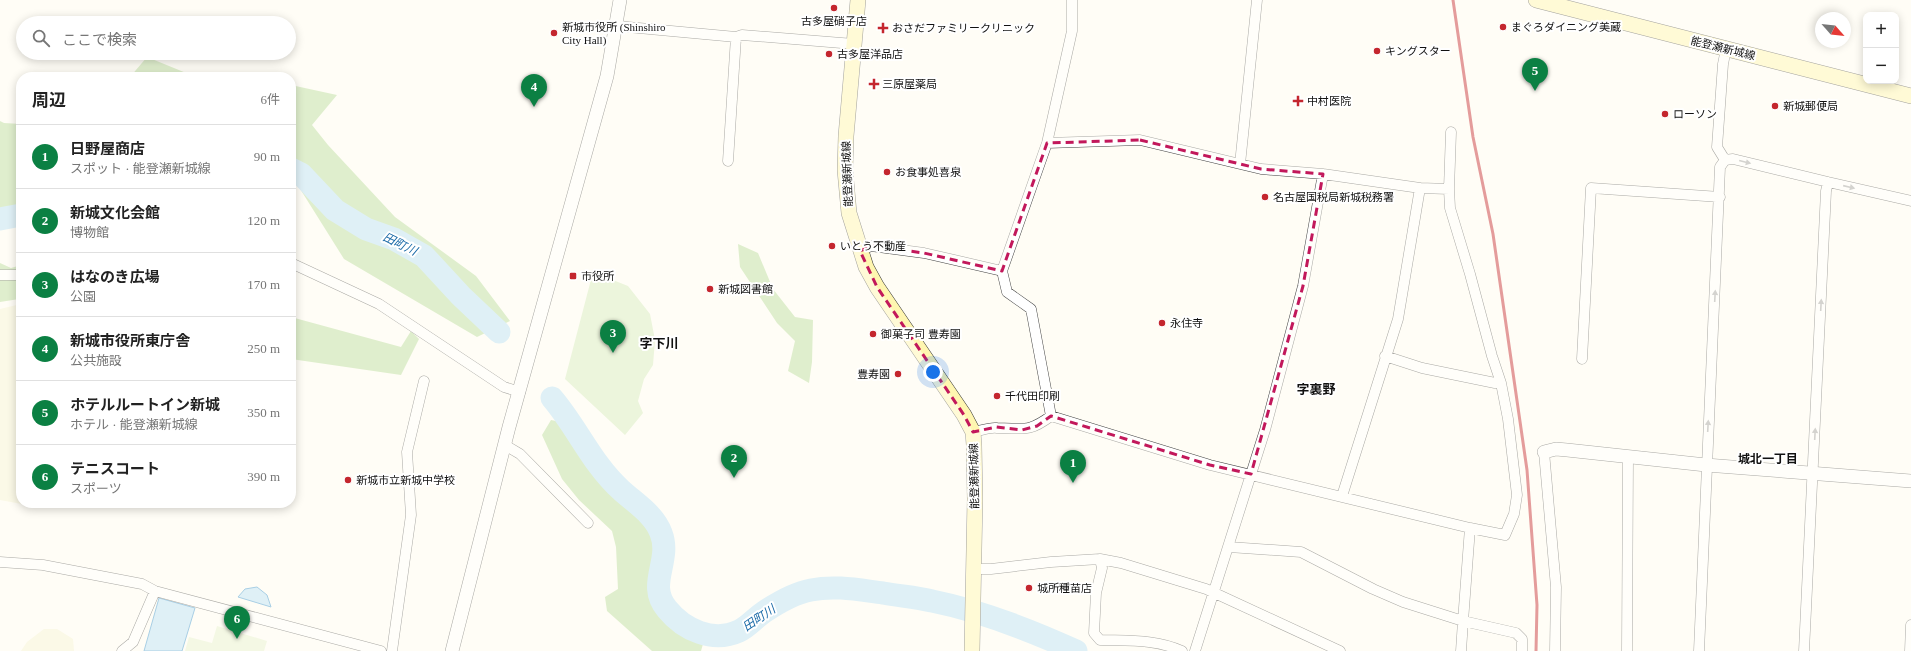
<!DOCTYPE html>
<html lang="ja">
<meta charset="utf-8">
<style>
:root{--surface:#fff;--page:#f2f2f2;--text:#222;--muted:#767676;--line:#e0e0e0;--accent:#0b8043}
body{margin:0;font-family:"Times New Roman","Noto Sans JP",serif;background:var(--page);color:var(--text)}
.controls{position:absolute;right:12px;top:12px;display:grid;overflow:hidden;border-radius:8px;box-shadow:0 2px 10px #0003}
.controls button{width:36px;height:36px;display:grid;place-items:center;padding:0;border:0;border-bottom:1px solid var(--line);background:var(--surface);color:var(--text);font:20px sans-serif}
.compass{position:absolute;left:1815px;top:12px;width:36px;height:36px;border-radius:50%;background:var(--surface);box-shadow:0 2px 10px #0003;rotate:117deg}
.you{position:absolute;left:933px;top:372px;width:14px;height:14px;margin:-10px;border:3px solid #fff;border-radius:50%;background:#1a73e8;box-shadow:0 0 0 6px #1a73e833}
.badge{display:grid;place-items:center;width:26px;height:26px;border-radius:50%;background:var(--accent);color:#fff;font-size:13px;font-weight:700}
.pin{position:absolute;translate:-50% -33px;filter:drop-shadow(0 1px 2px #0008)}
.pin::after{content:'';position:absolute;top:21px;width:14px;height:12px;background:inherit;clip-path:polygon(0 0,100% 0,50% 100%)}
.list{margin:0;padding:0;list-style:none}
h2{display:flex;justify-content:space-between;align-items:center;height:52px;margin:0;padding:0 16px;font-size:17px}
h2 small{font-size:13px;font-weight:400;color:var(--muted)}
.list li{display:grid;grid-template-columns:26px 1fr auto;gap:12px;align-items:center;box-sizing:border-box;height:64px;padding:0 16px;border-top:1px solid var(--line)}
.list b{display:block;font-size:15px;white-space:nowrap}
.list p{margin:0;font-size:13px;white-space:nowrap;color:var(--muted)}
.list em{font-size:13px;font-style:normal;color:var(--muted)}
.icon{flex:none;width:22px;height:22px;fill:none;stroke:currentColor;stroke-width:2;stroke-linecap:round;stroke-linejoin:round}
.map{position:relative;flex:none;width:1911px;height:651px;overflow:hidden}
.search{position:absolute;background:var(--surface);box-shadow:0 2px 10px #0003;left:16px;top:16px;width:280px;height:44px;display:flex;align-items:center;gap:10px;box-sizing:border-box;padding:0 14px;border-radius:22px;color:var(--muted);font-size:15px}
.panel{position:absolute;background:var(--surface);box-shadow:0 2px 10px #0003;left:16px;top:72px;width:280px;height:436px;border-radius:16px}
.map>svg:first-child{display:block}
.farmland{fill:#f6f3d4}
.green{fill:#d5ebbd}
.forest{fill:#b9dc9c}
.pitch{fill:#e6f2cf}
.water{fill:#b9e0f7;stroke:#3f96cf}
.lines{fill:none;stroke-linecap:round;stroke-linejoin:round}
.river{stroke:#b9e0f7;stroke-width:23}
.minor-casing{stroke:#444;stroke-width:11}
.tertiary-casing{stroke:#444;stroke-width:14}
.secondary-casing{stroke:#333;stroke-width:16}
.minor{stroke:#fff;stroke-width:10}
.tertiary{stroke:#fff;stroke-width:13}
.secondary{stroke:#fff6b0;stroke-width:15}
.rail{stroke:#c4262e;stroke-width:3}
.oneway{fill:#a0a0a0}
.marked{fill:none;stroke:#c2185b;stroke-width:3;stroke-dasharray:8 5;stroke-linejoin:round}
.poi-dot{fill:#c4262e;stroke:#fff;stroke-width:1.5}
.labels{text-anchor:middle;stroke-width:4;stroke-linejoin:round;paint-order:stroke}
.poi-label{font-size:11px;fill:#111;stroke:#fff;text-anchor:start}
.street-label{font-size:11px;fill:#111;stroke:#fff}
.water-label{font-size:12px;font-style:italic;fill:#1768a6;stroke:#fff}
.neighbourhood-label{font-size:12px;font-weight:bold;fill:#111;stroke:#fff}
.quarter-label{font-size:13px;font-weight:bold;fill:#111;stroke:#fff}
</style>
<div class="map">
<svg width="1911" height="651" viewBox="0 0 1911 651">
<rect width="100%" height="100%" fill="#fffdf5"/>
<path class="farmland" d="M21,304v199h18l-1,4 -38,-7v-191z
M44,629h13l16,10 1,12h-53l6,-9z"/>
<path class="green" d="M593,272l35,14 22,28 5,26 -2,25 -9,14 -6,22 5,12 -18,22 -60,-56z"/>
<path class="forest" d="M147,57l49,20h-66z
M291,85l46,10 -25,30 16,20 67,72 81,59 34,45 -33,16 -133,-78 -47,-75 -6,-3z
M0,121l4,2 17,1v98l-21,1z
M738,244l20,9 15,36 22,28 18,3 -1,42 -3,21 -21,-12 7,-30 -18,-18 -37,-56z
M0,263l11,5 10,-3v33l-2,1 -19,3z
M291,317l110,30 10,-16 8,8 -18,36 -110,-16z
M551,420l15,3 26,29 32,43 29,25 7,24 -4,33 1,21 12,18 16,18 18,10 -2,7h-49l-45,-40 -2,-14 13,-8 -2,-42 -4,-16 -33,-31 -17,-21 -20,-44z"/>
<path class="pitch" d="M217,626l50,15 -3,10h-79l4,-14 23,6z"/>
<path class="water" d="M257,587l10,8 4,12 -33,-10 7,-8z
M159,598l36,10 -13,43h-38z"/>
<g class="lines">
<path class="river" d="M291,169l10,5 34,36 31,19 28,10 30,17 37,40 38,36
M0,219l21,-4
M552,398c25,29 40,66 69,92 14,13 33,24 40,43 11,28 -15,51 6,76 17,21 46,34 72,22 9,-4 16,-13 25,-19 12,-8 31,-19 47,-22 24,-5 48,0 72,3 16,3 33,4 49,8 50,10 98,29 144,50"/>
<defs>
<path id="minor" d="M617,26l119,11 6,-2 112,9
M1047,143l93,-3 100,24
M1725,160l-8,-13 6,-83 3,-15
M728,161l8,-124
M1449,189l2,-57
M860,251l11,-5 53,7 78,18 45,-128 25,-112v-31
M291,263l88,41 125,83 16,5
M1002,271l5,21 24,17 20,107
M0,275h21
M1385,356l37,12 73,15h6
M1582,359l9,-171 129,9
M973,432c7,-1 16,-5 24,-4 27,0 31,5 54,-12l159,49 260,63 35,7 9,-21 3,-19 -9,-76 -7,-36 -9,-27 -22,-82 -20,-66 -1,-19 -29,-1 -97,-14 -62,-5 -21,-5 17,-164
M505,445l15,9 68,69
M1544,452l12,135 -1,64
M1342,496l56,-177 22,-131
M1470,528l-7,93 53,12 6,6v12
M1229,547l72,5 72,37 30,13 60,19 -2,30
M1100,559l2,9 -6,25 -2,40 6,7c28,1 56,-1 82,11
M0,562l43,3 99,19 13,7 226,60
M973,569h18l60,-7 49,-3 21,4 85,26 134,62
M122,651l11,-9 22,-51
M392,651l19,-136 -4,-63 17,-71
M1195,651l70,-221 38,-144 20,-112
M1627,651l1,-194
M1699,651l21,-484 5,-7 8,-1 95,23
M1804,651l22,-460 2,-9 83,19
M1910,651l1,-26"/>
<path id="tertiary" d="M1544,452l12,-3 11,1 139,15 205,16
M452,651l57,-224 98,-351 13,-76"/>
<path id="secondary" d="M858,0l-12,136 -1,34 4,43 17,54 11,20 87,128 9,17 1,13 1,54 -3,152
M1536,0l375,96"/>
</defs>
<use href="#minor" class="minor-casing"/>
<use href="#tertiary" class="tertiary-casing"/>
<use href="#secondary" class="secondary-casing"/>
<use href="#minor" class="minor"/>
<use href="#tertiary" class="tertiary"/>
<use href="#secondary" class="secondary"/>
<path class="rail" d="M1453,0l20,137 20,97 34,236 10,135 -1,46"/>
</g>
<defs><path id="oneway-solid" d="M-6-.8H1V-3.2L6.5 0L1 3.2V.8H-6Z"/></defs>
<g class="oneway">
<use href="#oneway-solid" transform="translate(1745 162) rotate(14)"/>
<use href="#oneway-solid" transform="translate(1849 187) rotate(13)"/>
<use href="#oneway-solid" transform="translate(1715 296) rotate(-87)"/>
<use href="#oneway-solid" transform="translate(1821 305) rotate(-87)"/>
<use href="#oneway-solid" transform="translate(1708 426) rotate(-87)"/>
<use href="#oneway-solid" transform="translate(1815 434) rotate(-87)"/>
</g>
<path d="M0 0H1911V651H0ZM1140,140l121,29 62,5 -20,112 -52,188 -41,-9 -159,-49 -14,10 -15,4 -26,-3 -23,5 -9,-17 -87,-128 -17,-36 11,-5 53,7 78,18 45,-128z" fill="#fffdf5" fill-opacity=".55" fill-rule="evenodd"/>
<path class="marked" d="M1140,140l121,29 62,5 -20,112 -52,188 -41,-9 -159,-49 -14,10 -15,4 -26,-3 -23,5 -9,-17 -87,-128 -17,-36 11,-5 53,7 78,18 45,-128z"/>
<g class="poi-dot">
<circle cx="834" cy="8" r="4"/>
<circle cx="1503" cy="27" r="4"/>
<path d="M881 22h4v4h4v4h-4v4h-4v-4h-4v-4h4z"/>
<circle cx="554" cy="33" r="4"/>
<circle cx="1377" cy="51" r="4"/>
<circle cx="829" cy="54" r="4"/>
<path d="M872 78h4v4h4v4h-4v4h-4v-4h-4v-4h4z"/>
<path d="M1296 95h4v4h4v4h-4v4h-4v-4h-4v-4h4z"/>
<circle cx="1775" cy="106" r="4"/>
<circle cx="1665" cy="114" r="4"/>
<circle cx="887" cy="172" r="4"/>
<circle cx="1265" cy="197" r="4"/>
<circle cx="832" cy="246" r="4"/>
<rect x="569" y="272" width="8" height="8" rx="2"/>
<circle cx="710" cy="289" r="4"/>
<circle cx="1162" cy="323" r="4"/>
<circle cx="873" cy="334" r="4"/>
<circle cx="898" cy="374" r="4"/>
<circle cx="997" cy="396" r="4"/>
<circle cx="348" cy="480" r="4"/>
<circle cx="1029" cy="588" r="4"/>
</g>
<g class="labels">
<g class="poi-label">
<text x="834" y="25" text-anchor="middle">古多屋硝子店</text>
<text x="562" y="31">新城市役所 (Shinshiro<tspan x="562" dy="13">City Hall)</tspan></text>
<text x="1511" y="31">まぐろダイニング美蔵</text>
<text x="892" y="32">おさだファミリークリニック</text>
<text x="1385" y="55">キングスター</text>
<text x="837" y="58">古多屋洋品店</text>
<text x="882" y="88">三原屋薬局</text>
<text x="1307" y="105">中村医院</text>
<text x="1783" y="110">新城郵便局</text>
<text x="1673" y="118">ローソン</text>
<text x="895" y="176">お食事処喜泉</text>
<text x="1273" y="201">名古屋国税局新城税務署</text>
<text x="840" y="250">いとう不動産</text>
<text x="581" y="280">市役所</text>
<text x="718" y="293">新城図書館</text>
<text x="1170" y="327">永住寺</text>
<text x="881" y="338">御菓子司 豊寿園</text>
<text x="890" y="378" text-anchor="end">豊寿園</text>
<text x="1005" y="400">千代田印刷</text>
<text x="356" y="484">新城市立新城中学校</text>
<text x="1037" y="592">城所種苗店</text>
</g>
<g class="street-label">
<text transform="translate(1723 48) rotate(14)" y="4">能登瀬新城線</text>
<text transform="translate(847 174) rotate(-92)" y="4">能登瀬新城線</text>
<text transform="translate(974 476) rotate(-91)" y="4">能登瀬新城線</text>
</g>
<g class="water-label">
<text transform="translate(400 244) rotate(26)" y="4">田町川</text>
<text transform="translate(759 618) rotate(-34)" y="4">田町川</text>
</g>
<g class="neighbourhood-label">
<text x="1768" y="463">城北一丁目</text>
</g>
<g class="quarter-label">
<text x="659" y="348">字下川</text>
<text x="1316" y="394">字裏野</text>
</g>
</g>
</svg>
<div class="controls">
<button>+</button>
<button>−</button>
</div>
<svg class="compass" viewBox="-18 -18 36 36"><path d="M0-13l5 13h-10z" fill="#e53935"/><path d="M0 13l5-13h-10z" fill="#767676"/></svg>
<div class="you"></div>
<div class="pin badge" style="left:1073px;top:483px">1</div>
<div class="pin badge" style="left:734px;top:478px">2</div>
<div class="pin badge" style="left:613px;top:353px">3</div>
<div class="pin badge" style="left:534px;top:107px">4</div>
<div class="pin badge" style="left:1535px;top:91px">5</div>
<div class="pin badge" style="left:237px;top:639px">6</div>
<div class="search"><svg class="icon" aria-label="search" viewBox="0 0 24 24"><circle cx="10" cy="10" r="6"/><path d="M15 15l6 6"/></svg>ここで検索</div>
<section class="panel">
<h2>周辺<small>6件</small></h2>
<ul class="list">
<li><span class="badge">1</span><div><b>日野屋商店</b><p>スポット · 能登瀬新城線</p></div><em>90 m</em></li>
<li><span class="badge">2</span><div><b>新城文化会館</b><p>博物館</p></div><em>120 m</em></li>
<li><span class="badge">3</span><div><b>はなのき広場</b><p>公園</p></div><em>170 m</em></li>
<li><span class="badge">4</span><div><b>新城市役所東庁舎</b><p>公共施設</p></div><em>250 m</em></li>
<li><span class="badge">5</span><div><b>ホテルルートイン新城</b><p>ホテル · 能登瀬新城線</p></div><em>350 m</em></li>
<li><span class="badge">6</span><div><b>テニスコート</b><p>スポーツ</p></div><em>390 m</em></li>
</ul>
</section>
</div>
